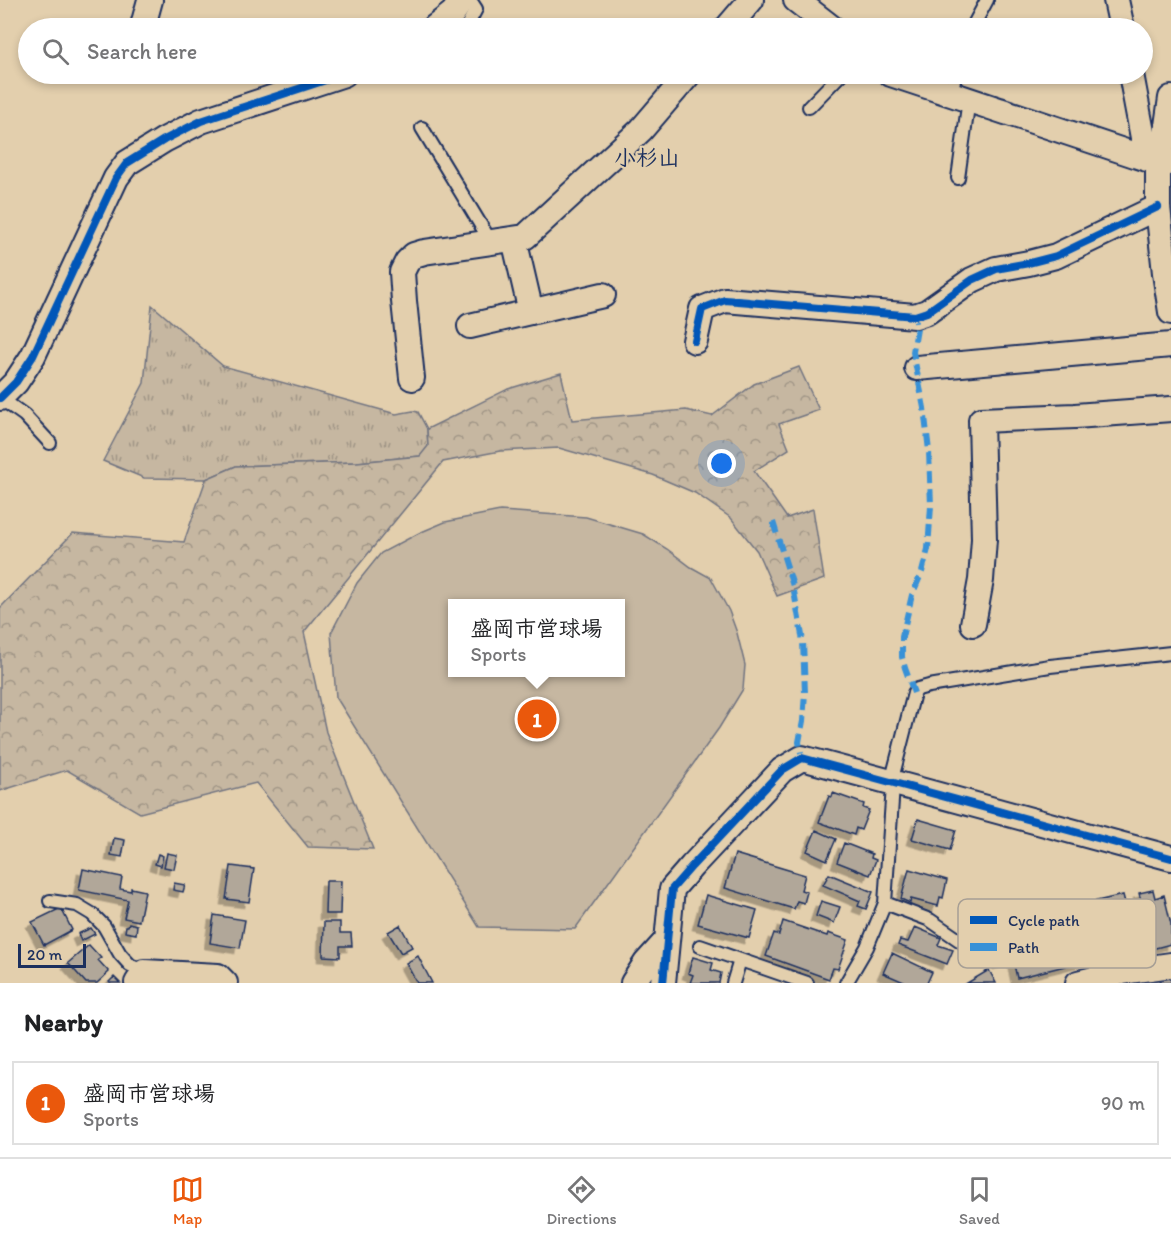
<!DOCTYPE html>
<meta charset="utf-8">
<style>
:root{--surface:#fff;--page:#f6f6f6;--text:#202124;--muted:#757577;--line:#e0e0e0;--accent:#ea580c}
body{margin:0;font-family:Itim,"Klee One",sans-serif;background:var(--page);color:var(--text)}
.scale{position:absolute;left:18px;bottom:15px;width:68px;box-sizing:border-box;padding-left:6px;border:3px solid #1b2f5e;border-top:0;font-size:16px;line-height:21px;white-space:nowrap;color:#1b2f5e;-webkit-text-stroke:4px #e3cfad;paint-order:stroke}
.you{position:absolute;left:722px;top:464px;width:21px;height:21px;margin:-15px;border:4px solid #fff;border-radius:50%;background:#1a73e8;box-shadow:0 0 0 9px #1a73e833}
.badge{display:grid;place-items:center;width:39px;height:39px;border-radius:50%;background:var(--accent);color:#fff;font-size:20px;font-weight:700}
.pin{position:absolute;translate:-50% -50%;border:3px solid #fff;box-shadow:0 2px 6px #0006}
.popup{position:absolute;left:448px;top:599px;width:177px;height:78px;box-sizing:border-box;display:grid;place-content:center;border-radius:0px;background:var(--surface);filter:drop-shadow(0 2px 4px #0005);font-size:20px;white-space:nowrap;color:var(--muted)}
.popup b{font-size:22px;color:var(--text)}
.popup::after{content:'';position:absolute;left:50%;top:100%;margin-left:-12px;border:12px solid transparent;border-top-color:var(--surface)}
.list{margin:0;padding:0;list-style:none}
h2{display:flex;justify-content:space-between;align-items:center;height:78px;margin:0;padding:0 24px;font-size:26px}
h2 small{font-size:20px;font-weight:400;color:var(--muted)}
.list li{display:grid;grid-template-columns:39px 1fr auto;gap:18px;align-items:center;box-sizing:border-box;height:84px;margin:0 12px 12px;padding:0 12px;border:2px solid var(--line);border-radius:0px}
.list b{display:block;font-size:22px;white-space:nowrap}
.list p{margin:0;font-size:20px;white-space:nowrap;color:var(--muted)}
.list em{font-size:20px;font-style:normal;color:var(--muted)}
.icon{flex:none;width:33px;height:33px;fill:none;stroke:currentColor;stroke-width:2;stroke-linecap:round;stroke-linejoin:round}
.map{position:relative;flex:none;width:1171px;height:983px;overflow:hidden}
.search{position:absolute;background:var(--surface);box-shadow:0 3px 9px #0003;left:18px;right:18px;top:18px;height:66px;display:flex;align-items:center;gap:15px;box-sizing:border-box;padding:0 21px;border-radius:33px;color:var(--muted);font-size:22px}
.sheet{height:174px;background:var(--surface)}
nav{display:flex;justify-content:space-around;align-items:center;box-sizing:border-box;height:84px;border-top:2px solid var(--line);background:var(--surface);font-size:16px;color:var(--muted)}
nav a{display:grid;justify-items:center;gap:3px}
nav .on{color:var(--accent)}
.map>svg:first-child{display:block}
.grass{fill:url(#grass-tufts);stroke:#707380;stroke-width:1.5}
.forest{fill:url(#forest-crowns);stroke:#707380;stroke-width:1.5}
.pitch{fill:#c6b7a1;stroke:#707380;stroke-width:1.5;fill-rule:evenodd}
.building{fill:#b1a799;stroke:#1b2f5e;stroke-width:1.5;filter:url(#shadow)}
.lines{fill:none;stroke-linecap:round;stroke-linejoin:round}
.service-casing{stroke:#1b2f5e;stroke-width:16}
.minor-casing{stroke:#1b2f5e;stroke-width:28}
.service{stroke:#e3cfad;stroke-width:12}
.minor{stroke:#e3cfad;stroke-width:24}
.quiet{stroke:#3891d7;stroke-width:6;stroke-dasharray:12 6;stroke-linecap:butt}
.cycleway-casing{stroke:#e3cfad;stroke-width:11}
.cycleway{stroke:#0057b8;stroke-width:8}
.labels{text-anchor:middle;stroke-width:4.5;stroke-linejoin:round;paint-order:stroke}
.neighbourhood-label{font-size:22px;font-weight:bold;fill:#1b2f5e;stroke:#e3cfad}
.key{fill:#e3cfad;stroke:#a79f95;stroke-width:1.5}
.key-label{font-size:16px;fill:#1b2f5e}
</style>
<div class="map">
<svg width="1171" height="983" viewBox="0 0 1171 983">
<defs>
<pattern id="grass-tufts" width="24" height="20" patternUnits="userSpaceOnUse" patternTransform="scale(1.5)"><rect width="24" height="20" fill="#c6b7a1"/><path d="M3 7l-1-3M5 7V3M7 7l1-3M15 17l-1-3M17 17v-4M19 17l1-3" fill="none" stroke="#a09586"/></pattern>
<pattern id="forest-crowns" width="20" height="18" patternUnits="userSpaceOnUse" patternTransform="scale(1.5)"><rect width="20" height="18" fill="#c6b7a1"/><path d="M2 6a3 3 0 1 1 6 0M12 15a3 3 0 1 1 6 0" fill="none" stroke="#a09586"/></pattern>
<filter id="shadow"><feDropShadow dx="-5.5" dy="5.5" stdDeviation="0" flood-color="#0004"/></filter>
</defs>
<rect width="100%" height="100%" fill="#e3cfad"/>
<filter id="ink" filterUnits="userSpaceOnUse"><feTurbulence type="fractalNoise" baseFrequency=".0167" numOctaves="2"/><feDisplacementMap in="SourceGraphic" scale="12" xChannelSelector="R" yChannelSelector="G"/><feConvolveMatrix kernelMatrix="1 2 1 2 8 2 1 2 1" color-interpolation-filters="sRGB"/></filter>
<g filter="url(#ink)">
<path class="grass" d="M152,305l71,61 173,48 17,-3 5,1 9,17 1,18 -7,9 -64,6 -121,4 -30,13 -62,-1 -41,-17 41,-78z"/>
<path class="forest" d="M799,367l20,43 -40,14 10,25 -35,22 33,47 26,-9 11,70 -47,17 -20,-45 -26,-33 -36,-25 -42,-18 -94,-27 -59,3 -57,11 -139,170 22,100 47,117 -65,-2 -52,-64 -116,30 -73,-43 -67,21v-183l73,-75 111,9 22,-63 30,-13 121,-4 63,-6 8,-10 -1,-17 81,-40 53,-16 11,47 114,-10 26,6 42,-32z"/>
<path class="pitch" d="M500,511l86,6 57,17 24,15 24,18 20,11 18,33 8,22 8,32 -2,24 -24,39 -144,201 -96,-2 -143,-230 -5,-64 26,-50 24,-30 38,-20 26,-11zM453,604h168v68h-168z"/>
<path class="building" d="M833,793l31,11 -1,4 6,2 -8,20 -5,-2 -2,7 -35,-13 10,-26 3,1z
M918,819l38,11 -6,20 -38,-11z
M816,830l20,9 -9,21 -20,-9z
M114,838l11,2 -3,17 -11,-2z
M844,843l28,11 -1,4 5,2 -6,15 -33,-13z
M167,853l10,2 -3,14 -10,-2z
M158,854l5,2 -2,10 -6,-2z
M735,854l70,21 -4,15 6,2 -3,11 -7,-2 -3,8 -69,-21z
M231,866l23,3 -5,33 -23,-3z
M83,869l39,8 -2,12 11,2v-3l14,3 -6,30 -15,-3 4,-18 -49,-10z
M909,869l38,11 -4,18 -3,-1 -2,9 -27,-7 -1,4 -9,-4z
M829,874l44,18 -7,17 -8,-3 2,-5 -37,-16z
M326,881h15l-1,33h-15z
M174,883l11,2 -2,7 -10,-2z
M1153,890l2,8 9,-3 7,29v20l-27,7 -12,-48 9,-2 -2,-8z
M706,895l51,15 -8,28 -51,-14z
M1123,895l14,53 -120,30 -4,-18 -14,4 -8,-8 -6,-26 15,-17 3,10z
M821,901l19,6 -6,16 -18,-7z
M61,908l11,22 -28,15 -12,-23z
M214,915l31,5 -5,28 -30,-5z
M783,921l44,15 1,-3 20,7 -10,29 -5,-1 -4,11 -63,-23 8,-23 5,2z
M324,922h16v11h11l1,13h-12v11l-17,-1z
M129,923l8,2 -1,9 -11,-2 1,-6h2z
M400,925l12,22 -11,6 -13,-21z
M915,927l26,11 -3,7 15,5 -6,14 -49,-19 2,-5 8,2z
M91,928l4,6 -14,7 -3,-7z
M89,945l12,13 -3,2 11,12 -12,11h-11l-18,-20z
M892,953l40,19 -5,11h-21l-23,-10z
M418,956l14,27h-15l-11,-20z
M693,957l20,6 -2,7 10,3 -2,10h-29l3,-8 -5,-2z
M989,970l7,13h-29z
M114,977l6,6h-10l-1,-1z
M1171,977v6h-11v-3z"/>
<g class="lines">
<defs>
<path id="service" d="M466,28l10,-19 -6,-9
M972,28l15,-28
M950,94l6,-20
M809,107l32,-33
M422,128l69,114
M958,178l11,-79
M0,398l24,17 26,28
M50,901l27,4 15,9 12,12 16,28 10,11 14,7
M885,903l45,17 32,22
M700,946l107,37
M733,983l7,-23
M846,983l21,-36 18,-44 9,-132 20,-78 4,-4 11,-3 121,-20 121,-13"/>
<path id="minor" d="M796,0l36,28
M1116,0l6,28
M144,22l6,-22
M434,28l19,-15 9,-13
M727,28l24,-28
M891,74l256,85 11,3h13
M1131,74l16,85
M1171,98l-5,35 -8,29v45l7,66 6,39
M514,239l17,73
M470,326l133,-31
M695,341l7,-32 23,-9 190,16 12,-4 45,-32 24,-11 33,-6 27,-7 102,-49
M917,368l254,-23
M412,378l-8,-77 -2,-29 5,-10 7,-7 10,-3 101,-15 116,-107 48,-56
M0,398l16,-16 17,-26 83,-178 11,-15 37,-23 37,-19 143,-47
M973,624l8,-44 3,-41 -3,-119 94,-4 96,-7
M137,983l7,-11 74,4 7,7
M633,983l13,-20 20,-22
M663,983l9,-94 20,-23 90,-96 20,-12 369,100
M1078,983l44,-11 49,-7"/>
</defs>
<use href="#service" class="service-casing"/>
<use href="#minor" class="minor-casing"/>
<use href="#service" class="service"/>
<use href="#minor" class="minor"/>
<path class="quiet" d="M773,522l20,64 10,55 2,52 -2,28 -4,21 3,16
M914,693l-9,-25 -3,-11v-20l10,-42 10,-23 6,-23 3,-43 -2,-55 -5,-43 -11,-56 4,-23 -2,-13"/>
<defs>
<path id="cycleway" d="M695,341l7,-32 23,-9 190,16 12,-4 45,-32 24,-11 33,-6 27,-7 102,-49
M0,398l16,-16 17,-26 83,-178 11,-15 37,-23 37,-19 143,-47
M663,983l9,-94 20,-23 90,-96 20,-12 369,100"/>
</defs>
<use href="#cycleway" class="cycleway-casing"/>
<use href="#cycleway" class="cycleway"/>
</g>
</g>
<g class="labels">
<g class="neighbourhood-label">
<text x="647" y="165">小杉山</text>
</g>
</g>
<rect x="958" y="899" width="198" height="69" rx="9" class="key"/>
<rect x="970" y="916" width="27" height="8" fill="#0057b8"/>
<rect x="970" y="943" width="27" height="8" fill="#3891d7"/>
<g class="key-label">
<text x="1008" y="926">Cycle path</text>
<text x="1008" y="953">Path</text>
</g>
</svg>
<div class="scale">20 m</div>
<div class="you"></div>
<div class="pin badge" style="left:537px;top:719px">1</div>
<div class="popup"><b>盛岡市営球場</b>Sports</div>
<div class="search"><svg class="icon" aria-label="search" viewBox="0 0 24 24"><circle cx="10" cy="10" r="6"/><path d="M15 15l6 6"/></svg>Search here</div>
</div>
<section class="sheet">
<h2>Nearby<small></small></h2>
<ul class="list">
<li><span class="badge">1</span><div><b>盛岡市営球場</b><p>Sports</p></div><em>90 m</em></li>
</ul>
</section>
<nav>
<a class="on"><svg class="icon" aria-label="map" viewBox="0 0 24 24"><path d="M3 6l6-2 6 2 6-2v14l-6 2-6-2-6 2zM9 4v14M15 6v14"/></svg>Map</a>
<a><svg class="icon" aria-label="directions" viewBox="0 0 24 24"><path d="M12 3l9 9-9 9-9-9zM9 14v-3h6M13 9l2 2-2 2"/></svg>Directions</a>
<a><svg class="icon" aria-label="saved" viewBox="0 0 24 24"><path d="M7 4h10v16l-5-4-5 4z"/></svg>Saved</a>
</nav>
